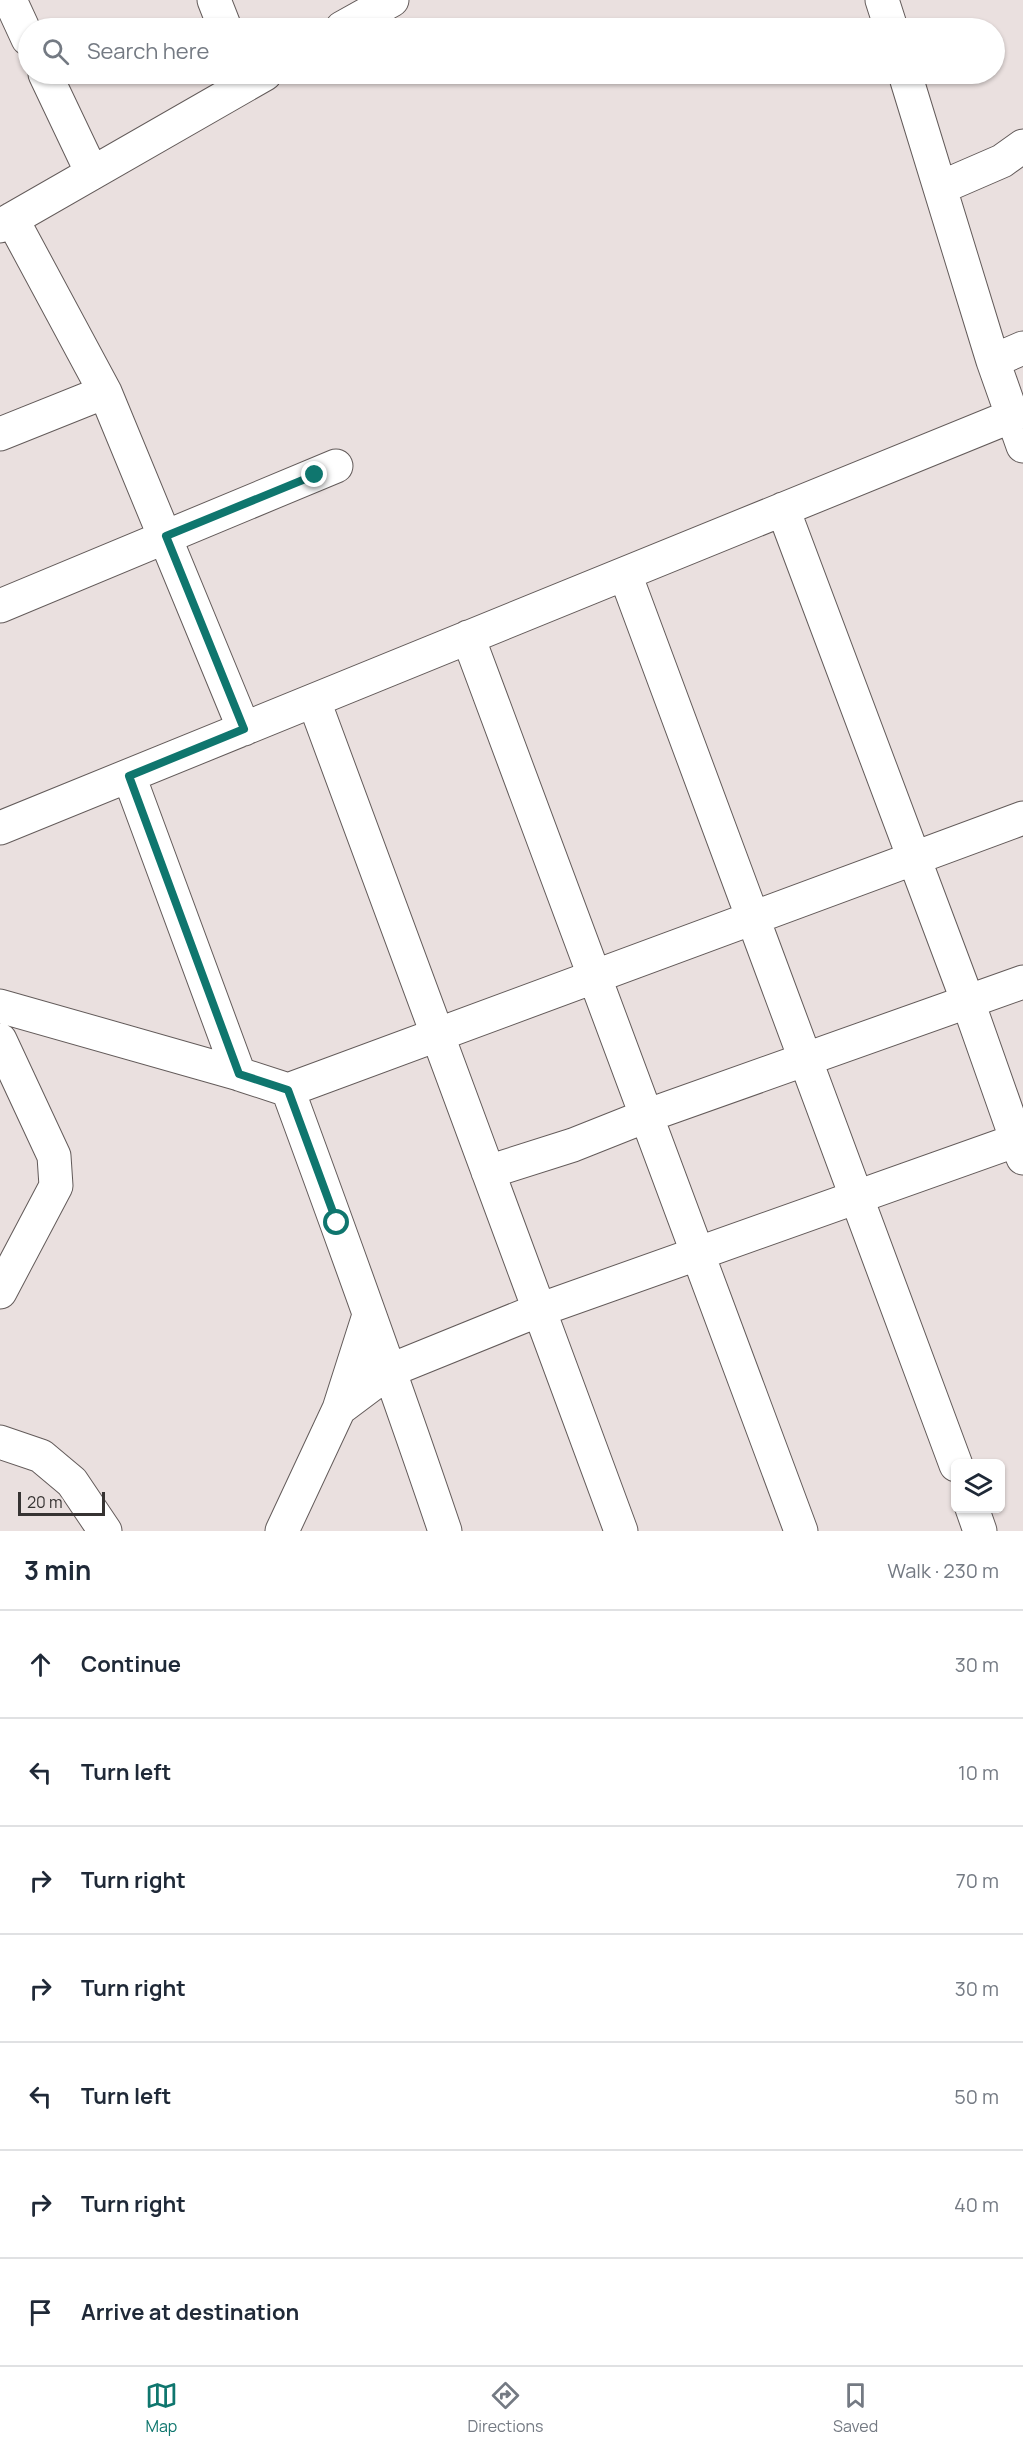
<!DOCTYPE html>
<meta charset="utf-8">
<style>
:root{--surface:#fff;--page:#f2f2f3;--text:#1f2937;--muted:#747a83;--line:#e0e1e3;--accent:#0f766e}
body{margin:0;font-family:Manrope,sans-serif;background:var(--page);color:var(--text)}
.controls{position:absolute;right:18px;bottom:18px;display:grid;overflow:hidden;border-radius:9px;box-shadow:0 2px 4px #0004}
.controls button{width:54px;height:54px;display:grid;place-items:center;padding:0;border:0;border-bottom:2px solid var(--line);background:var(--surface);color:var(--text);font:30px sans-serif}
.scale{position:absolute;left:18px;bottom:15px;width:87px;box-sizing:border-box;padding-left:6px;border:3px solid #363332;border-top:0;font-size:16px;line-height:21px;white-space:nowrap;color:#363332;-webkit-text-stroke:4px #eae0df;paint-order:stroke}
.stop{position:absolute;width:18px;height:18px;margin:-14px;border:4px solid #0f766e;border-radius:50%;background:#fff}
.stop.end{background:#0f766e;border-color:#fff;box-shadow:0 2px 6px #0008}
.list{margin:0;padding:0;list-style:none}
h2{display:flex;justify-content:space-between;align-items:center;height:78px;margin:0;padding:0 24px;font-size:26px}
h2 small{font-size:20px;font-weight:400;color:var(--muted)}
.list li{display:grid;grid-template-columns:39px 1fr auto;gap:18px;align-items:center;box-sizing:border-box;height:108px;padding:0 24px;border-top:2px solid var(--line)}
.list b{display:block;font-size:22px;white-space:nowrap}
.list em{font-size:20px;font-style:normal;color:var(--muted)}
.icon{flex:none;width:33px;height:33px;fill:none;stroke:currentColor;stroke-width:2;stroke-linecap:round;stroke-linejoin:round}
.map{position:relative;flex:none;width:1023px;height:1531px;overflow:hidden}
.search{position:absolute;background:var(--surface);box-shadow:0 2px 4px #0004;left:18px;right:18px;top:18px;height:66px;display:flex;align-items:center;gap:15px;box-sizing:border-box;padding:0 21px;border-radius:33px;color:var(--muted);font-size:22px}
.sheet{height:834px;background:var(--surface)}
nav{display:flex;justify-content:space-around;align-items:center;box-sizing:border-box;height:84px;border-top:2px solid var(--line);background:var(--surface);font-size:16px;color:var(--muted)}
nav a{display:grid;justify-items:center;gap:3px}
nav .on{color:var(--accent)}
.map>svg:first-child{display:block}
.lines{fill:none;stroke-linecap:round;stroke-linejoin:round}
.minor-casing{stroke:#635b5a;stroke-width:35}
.minor{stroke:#fff;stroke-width:33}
.route{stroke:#0f766e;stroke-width:8}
</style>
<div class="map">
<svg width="1023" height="1531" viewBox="0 0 1023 1531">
<rect width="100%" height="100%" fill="#eae0df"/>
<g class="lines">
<defs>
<path id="minor" d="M10,0l18,39
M214,0l11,28
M882,0l9,28
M342,28l50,-28
M45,74l47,99
M905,74l88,287 30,85
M942,187l60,-26 21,-15
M12,219l93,173 139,337
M0,226l265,-152
M993,361l30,-13
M0,434l105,-42
M783,509l185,493 55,156
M625,574l331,891
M0,606l336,-140
M468,637l333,894
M314,701l307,830
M129,776l110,298
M0,828l1012,-412
M0,1006l239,68 49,16c54,147 107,293 157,441
M0,1040l54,116 2,30 -56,106
M288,1090l735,-272
M488,1172l85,-27 73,-29 377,-134
M339,1409l30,-94
M0,1442l41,14 31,26 33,49
M972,1508l8,23
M282,1531l57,-122 52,-39 148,-60 484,-172"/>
</defs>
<use href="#minor" class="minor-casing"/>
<use href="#minor" class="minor"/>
</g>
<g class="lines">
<path class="route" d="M315,475l-149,61 78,193 -115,47 110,298 49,16 49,133"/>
</g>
</svg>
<div class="controls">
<button><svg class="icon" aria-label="layers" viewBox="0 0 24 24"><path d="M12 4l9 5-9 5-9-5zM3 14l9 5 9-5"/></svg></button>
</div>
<div class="scale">20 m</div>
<div class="stop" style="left:337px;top:1223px"></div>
<div class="stop end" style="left:315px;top:475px"></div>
<div class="search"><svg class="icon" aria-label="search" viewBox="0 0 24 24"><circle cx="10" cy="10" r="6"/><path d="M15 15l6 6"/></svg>Search here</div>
</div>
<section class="sheet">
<h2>3 min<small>Walk · 230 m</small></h2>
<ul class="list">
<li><svg class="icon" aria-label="ahead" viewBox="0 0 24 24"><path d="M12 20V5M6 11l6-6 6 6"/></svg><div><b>Continue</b></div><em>30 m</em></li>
<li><svg class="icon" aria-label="left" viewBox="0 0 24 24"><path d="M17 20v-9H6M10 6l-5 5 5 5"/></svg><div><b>Turn left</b></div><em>10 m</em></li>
<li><svg class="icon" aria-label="right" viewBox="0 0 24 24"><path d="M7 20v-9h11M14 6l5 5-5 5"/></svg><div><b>Turn right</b></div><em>70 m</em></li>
<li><svg class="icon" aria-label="right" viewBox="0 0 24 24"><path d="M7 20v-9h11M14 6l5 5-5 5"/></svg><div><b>Turn right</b></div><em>30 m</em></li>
<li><svg class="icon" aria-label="left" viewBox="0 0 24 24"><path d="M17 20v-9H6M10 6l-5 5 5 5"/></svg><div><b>Turn left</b></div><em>50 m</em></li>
<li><svg class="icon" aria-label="right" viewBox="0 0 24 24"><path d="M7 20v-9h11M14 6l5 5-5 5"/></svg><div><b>Turn right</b></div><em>40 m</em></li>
<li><svg class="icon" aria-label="arrive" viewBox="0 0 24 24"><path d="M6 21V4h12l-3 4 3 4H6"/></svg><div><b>Arrive at destination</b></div></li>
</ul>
</section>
<nav>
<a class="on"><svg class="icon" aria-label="map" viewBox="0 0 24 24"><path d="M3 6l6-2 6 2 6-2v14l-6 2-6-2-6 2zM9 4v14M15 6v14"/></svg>Map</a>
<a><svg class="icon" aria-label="directions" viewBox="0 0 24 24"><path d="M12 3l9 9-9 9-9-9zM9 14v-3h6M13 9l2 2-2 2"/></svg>Directions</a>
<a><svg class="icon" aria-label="saved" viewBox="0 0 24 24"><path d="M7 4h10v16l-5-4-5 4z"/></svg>Saved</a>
</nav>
